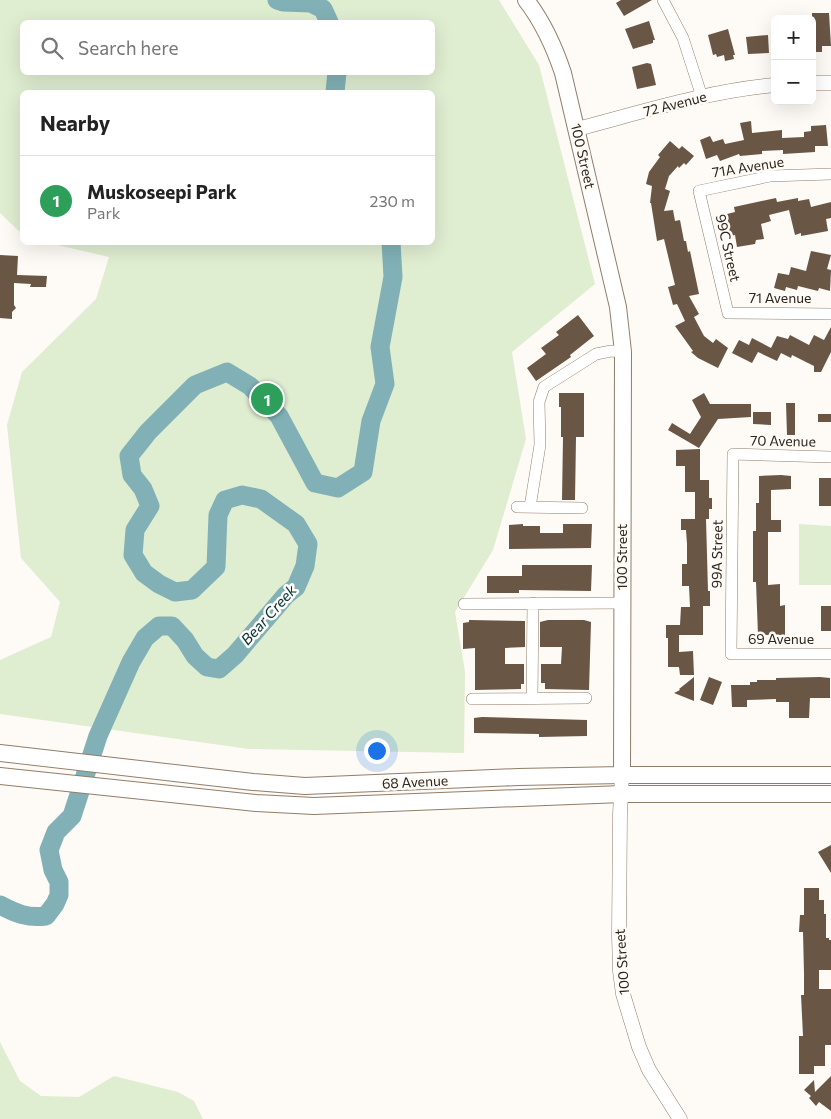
<!DOCTYPE html>
<meta charset="utf-8">
<style>
:root{--surface:#fff;--page:#f2f2f2;--text:#222;--muted:#767676;--line:#e0e0e0;--accent:#53752c}
body{margin:0;font-family:Commissioner,sans-serif;background:var(--page);color:var(--text)}
.controls{position:absolute;right:15px;top:15px;display:grid;overflow:hidden;border-radius:8px;box-shadow:0 5px 20px #0002}
.controls button{width:45px;height:45px;display:grid;place-items:center;padding:0;border:0;border-bottom:1px solid var(--line);background:var(--surface);color:var(--text);font:25px sans-serif}
.you{position:absolute;left:376px;top:750px;width:18px;height:18px;margin:-12px;border:4px solid #fff;border-radius:50%;background:#1a73e8;box-shadow:0 0 0 8px #1a73e833}
.badge{display:grid;place-items:center;width:32px;height:32px;border-radius:50%;background:var(--accent);color:#fff;font-size:16px;font-weight:700}
.pin{position:absolute;translate:-50% -50%;border:2px solid #fff;box-shadow:0 1px 5px #0006}
.list{margin:0;padding:0;list-style:none}
h2{display:flex;justify-content:space-between;align-items:center;height:65px;margin:0;padding:0 20px;font-size:21px}
h2 small{font-size:16px;font-weight:400;color:var(--muted)}
.list li{display:grid;grid-template-columns:32px 1fr auto;gap:15px;align-items:center;box-sizing:border-box;height:90px;padding:0 20px;border-top:1px solid var(--line)}
.list b{display:block;font-size:19px;white-space:nowrap}
.list p{margin:0;font-size:16px;white-space:nowrap;color:var(--muted)}
.list em{font-size:16px;font-style:normal;color:var(--muted)}
.icon{flex:none;width:28px;height:28px;fill:none;stroke:currentColor;stroke-width:2;stroke-linecap:round;stroke-linejoin:round}
.map{position:relative;flex:none;width:831px;height:1119px;overflow:hidden}
.search{position:absolute;background:var(--surface);box-shadow:0 5px 20px #0002;left:20px;top:20px;width:415px;height:55px;display:flex;align-items:center;gap:12px;box-sizing:border-box;padding:0 18px;border-radius:8px;color:var(--muted);font-size:19px}
.panel{position:absolute;background:var(--surface);box-shadow:0 5px 20px #0002;left:20px;top:90px;width:415px;height:155px;border-radius:8px}
.map>svg:first-child{display:block}
.green{fill:#dfedd0;fill-rule:evenodd}
.lines{fill:none;stroke-linecap:round;stroke-linejoin:round}
.river{stroke:#81b1b6;stroke-width:19}
.building{fill:#6a5645}
.minor-casing{stroke:#907d6a;stroke-width:12}
.tertiary-casing{stroke:#907d6a;stroke-width:15}
.secondary-casing{stroke:#907d6a;stroke-width:18}
.minor{stroke:#fff;stroke-width:11}
.tertiary{stroke:#fff;stroke-width:14}
.secondary{stroke:#fff;stroke-width:16}
.labels{text-anchor:middle;stroke-width:5;stroke-linejoin:round;paint-order:stroke}
.street-label{font-size:14px;fill:#2d251d;stroke:#fefaf6}
.water-label{font-size:15px;font-style:italic;fill:#003136;stroke:#fefaf6}
</style>
<div class="map">
<svg width="831" height="1119" viewBox="0 0 831 1119">
<rect width="100%" height="100%" fill="#fefaf6"/>
<path class="green" d="M0,0h499l40,65 56,219 -83,68 14,87 -33,111 -38,62 10,60 -1,81 -215,-4 -249,-35v-54l51,-23 9,-35 -39,-44 -14,-133 15,-53 74,-73 13,-42 -60,-14 383,-1v-150h-410v142l-22,-21zM22,22h410v50h-410z
M799,524l32,2v59h-32z
M0,1042l20,39 21,15 38,1 35,-21 64,16 16,9 9,18h-203z"/>
<g class="lines">
<path class="river" d="M277,0l6,2 28,1 12,6 6,13
M335,92l2,-20
M0,905c17,9 27,13 46,11l9,-12 4,-9v-13l-6,-12 -4,-20 7,-18 16,-16 26,-80 33,-74 14,-24 14,-12h13l13,14 10,16 12,11 12,2 16,-14 51,-60 10,-8 9,-21 3,-22 -12,-20 -35,-25 -19,-4 -17,5 -7,15 -2,52 -24,23 -17,2 -16,-8 -15,-11 -11,-18 2,-25 15,-24 -7,-17 -11,-14 -3,-19 19,-24 47,-47 32,-13 23,14 29,30 36,67 23,5 25,-16 8,-51 14,-37 -5,-37 13,-70 -2,-35"/>
</g>
<path class="building" d="M621,0h31l-28,16 -8,-13z
M812,13h17l2,33h-9v6h-10z
M649,21l6,19h-2v3l-20,6 -8,-20z
M728,29l7,26h-2l1,4 -9,2 -1,-6 -7,2 -1,-3 -3,1 -5,-20z
M768,35l1,18 -21,1 -2,-17z
M647,63l4,1 5,21 -19,4 -5,-22z
M751,121l1,12 30,-3v8l22,-1v-5l7,-1v-5l15,-1 2,21h-13v6l-32,2v-4l-21,1v3l-22,2 -1,-2 -19,7 -3,-6 -11,4 -6,-19 10,-4 3,6 10,-3 2,5 19,-4 -4,-17z
M670,141l9,8 3,-3 12,10 -8,9 -2,-2 -5,5 -1,-2 -9,10 -4,13 5,2 -6,20 9,-1 2,11 5,-1 4,21h2l2,11 2,-1 9,43 -10,2 10,18 -5,3 10,19 9,7 3,-4 12,9 -10,20 -20,-10 -7,-6 2,-1 -18,-25 10,-5 -8,-17 -4,1 -5,-18 7,-2 -11,-46 -7,2 -6,-38h-1l2,-17 -6,-2 3,-12 11,-15 -2,-2z
M776,198l1,4 21,-4v3l11,-2 2,8 20,-5v16l-5,1 2,12 -27,5v-3l-6,2 -6,-25 -20,5 2,6 -10,3 3,15 -8,1 -1,4 -18,3 -2,-12 -5,1 -7,-21 12,-3 -1,-5z
M811,251l20,4 -4,14 4,1 -1,21 -11,-3 -1,3 -20,-5 -1,4 -11,-3 -1,4 -11,-3 4,-15 11,2 2,-8 15,4z
M0,255l18,1 -1,19 30,1 -1,11h-16l1,-3 -17,-1v22l2,3 -4,4v7l-12,-1z
M578,315l16,21 -24,19 1,2 -35,24 -9,-13 19,-14 -5,-6 18,-13 -3,-3z
M831,327v25l-10,20h-7v-6l-22,-11 -1,3 -10,-5 -4,8 -19,-9 -6,11 -20,-10 7,-13 10,5 3,-7 19,10 6,-12 11,3 2,-4 19,10 5,-10 10,5z
M559,393h25v44h-8l-1,63h-13l1,-63h-2v-30h-2z
M704,393l6,11h41v13l-33,2 -19,29 -31,-18 4,-7 18,11 11,-17 -9,-17z
M786,403h9v32h-8z
M753,412h18v13l-18,-1z
M818,414h13v8h-13z
M700,449v31h9v18h3v11h-3v10h-3l2,72h2v15h-7v29h-24v17l14,-1 1,24h-14l-1,-8h-11v-29h-2v-13h14l1,-18h9l-1,-21h-7v-22h5v-20l-1,-14h-5v-11h14v-27h-10v-26h-9v-16z
M781,475l10,1v13l-20,1v30h10v12h-13v53l12,-1v22l5,-1v30h-27l-2,-53h-3v-51h3v-28h3v-27z
M819,478h12v28h-12z
M523,524v2h17v7h23v-9h29l-1,24 -82,1v-24z
M522,565h70l-1,26 -72,-1v3h-32v-17h35z
M821,606h10v25h-10z
M469,620l56,1v26l-20,1v16h19v20h-3v5l-46,1v-42l-12,1v-26l6,-1z
M548,620h36l7,2 -2,68 -44,-1v-6h-4v-19h20l1,-17h-22v-25z
M694,677v24l-20,-8 6,-3 -1,-1z
M709,677l13,5 -9,23 -13,-5z
M820,677l10,1v20h-20l-1,20h-20v-16h-13v-3l-29,1v7h-15l-1,-22h19v-3h7v-2h19v-2z
M482,717l105,3v16l-48,1v-3l-65,-1v-15z
M831,845v28l-13,-21z
M804,888h15v12h5v14h2v24h3v2h2v30h-12v19h12v56h-6v21h-11v8h-15v-38h4l-2,-41h3v-22l-1,-41h-4l1,-17h4z
M831,1076v35l-12,-9 -3,4 -7,-8 2,-2 -7,-6 10,-10 1,12z"/>
<g class="lines">
<defs>
<path id="minor" d="M663,0l20,38 19,59
M831,174l-61,2 -71,15 29,122 103,1
M831,457l-98,-3 -2,200h100
M517,507l65,1
M530,507l10,-62 -1,-43 5,-15 52,-33 15,-3 12,1
M464,604l158,-1
M532,698l1,-95
M472,699l114,-1"/>
<path id="tertiary" d="M812,83h19
M577,129c65,-17 131,-38 198,-44
M622,775l-2,39 -1,121 1,36 3,23 16,53 10,23 31,49"/>
<path id="secondary" d="M526,0c17,22 28,46 37,73l55,234 5,45 -1,423
M0,753l253,29 52,4 213,-9 104,-2h209
M0,776l256,27 58,3 308,-12h209"/>
</defs>
<use href="#minor" class="minor-casing"/>
<use href="#tertiary" class="tertiary-casing"/>
<use href="#secondary" class="secondary-casing"/>
<use href="#minor" class="minor"/>
<use href="#tertiary" class="tertiary"/>
<use href="#secondary" class="secondary"/>
</g>
<g class="labels">
<g class="street-label">
<text transform="translate(675 104) rotate(-14)" y="5">72 Avenue</text>
<text transform="translate(583 156) rotate(77)" y="5">100 Street</text>
<text transform="translate(748 167) rotate(-9)" y="5">71A Avenue</text>
<text transform="translate(728 248) rotate(77)" y="5">99C Street</text>
<text x="780" y="303">71 Avenue</text>
<text transform="translate(783 441) rotate(1)" y="5">70 Avenue</text>
<text transform="translate(717 554) rotate(-89)" y="5">99A Street</text>
<text transform="translate(622 557) rotate(-90)" y="5">100 Street</text>
<text x="781" y="644">69 Avenue</text>
<text transform="translate(415 782) rotate(-3)" y="5">68 Avenue</text>
<text transform="translate(622 962) rotate(-94)" y="5">100 Street</text>
</g>
<g class="water-label">
<text transform="translate(269 615) rotate(-48)" y="5">Bear Creek</text>
</g>
</g>
</svg>
<div class="controls">
<button>+</button>
<button>−</button>
</div>
<div class="you"></div>
<div class="pin badge" style="left:267px;top:399px;background:#2e9e5b">1</div>
<div class="search"><svg class="icon" aria-label="search" viewBox="0 0 24 24"><circle cx="10" cy="10" r="6"/><path d="M15 15l6 6"/></svg>Search here</div>
<section class="panel">
<h2>Nearby<small></small></h2>
<ul class="list">
<li><span class="badge" style="background:#2e9e5b">1</span><div><b>Muskoseepi Park</b><p>Park</p></div><em>230 m</em></li>
</ul>
</section>
</div>
